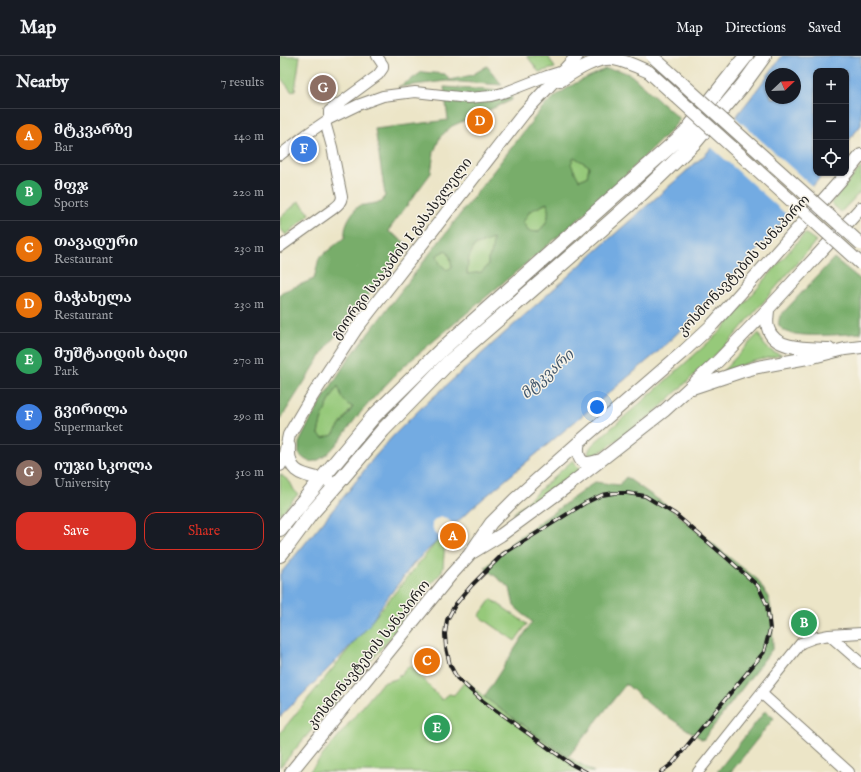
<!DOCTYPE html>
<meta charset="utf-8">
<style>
:root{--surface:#171b24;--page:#20242c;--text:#f1f3f6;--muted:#9ea1a6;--line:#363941;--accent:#d93025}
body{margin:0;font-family:"IM FELL English","Noto Serif Georgian",serif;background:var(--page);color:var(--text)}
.controls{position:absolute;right:12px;top:12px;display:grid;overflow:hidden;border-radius:8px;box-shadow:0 1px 3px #0004}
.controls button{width:36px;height:36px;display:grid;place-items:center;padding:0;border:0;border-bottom:1px solid var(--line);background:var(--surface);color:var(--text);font:20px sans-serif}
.compass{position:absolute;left:485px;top:12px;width:36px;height:36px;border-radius:50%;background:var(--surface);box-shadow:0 1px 3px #0004;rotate:67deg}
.you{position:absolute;left:317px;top:351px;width:14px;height:14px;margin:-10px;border:3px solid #fff;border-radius:50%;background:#1a73e8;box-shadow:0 0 0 6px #1a73e833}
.badge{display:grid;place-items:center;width:26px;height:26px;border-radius:50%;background:var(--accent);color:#fff;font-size:13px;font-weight:700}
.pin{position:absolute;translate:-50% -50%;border:2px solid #fff;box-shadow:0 1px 4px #0006}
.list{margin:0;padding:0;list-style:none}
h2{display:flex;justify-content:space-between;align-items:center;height:52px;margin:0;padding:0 16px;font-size:17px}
h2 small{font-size:13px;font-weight:400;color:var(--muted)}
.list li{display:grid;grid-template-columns:26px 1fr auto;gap:12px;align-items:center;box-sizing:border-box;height:56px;padding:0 16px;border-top:1px solid var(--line)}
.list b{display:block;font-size:15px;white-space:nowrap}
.list p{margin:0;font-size:13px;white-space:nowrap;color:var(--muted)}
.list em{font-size:13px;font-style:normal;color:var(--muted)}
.actions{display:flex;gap:8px;padding:12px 16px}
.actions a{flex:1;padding:9px 0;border:1px solid var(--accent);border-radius:12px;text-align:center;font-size:14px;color:var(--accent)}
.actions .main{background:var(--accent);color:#fff}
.icon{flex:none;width:22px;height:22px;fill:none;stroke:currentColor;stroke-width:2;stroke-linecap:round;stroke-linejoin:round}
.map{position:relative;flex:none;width:581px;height:716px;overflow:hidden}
header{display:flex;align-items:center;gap:24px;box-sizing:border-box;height:56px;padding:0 20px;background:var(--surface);border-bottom:1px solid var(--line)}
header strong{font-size:19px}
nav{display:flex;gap:22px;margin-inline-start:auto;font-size:14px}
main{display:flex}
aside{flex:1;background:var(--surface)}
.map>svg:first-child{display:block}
.green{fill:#96c97a;stroke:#59724b}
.forest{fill:#78ad6a;stroke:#4a6443;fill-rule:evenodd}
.water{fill:#73abe2;stroke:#48647f;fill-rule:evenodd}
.pier{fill:#ece5c7}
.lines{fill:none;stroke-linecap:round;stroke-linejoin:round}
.minor-casing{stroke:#848072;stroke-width:12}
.major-casing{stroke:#848072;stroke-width:14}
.highway-casing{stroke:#848072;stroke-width:16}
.minor{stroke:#fff;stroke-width:10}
.major{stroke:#fff;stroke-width:12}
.highway{stroke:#fff;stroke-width:14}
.rail-casing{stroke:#1c1c1c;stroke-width:4}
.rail{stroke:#f7f3e8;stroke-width:2.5;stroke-dasharray:8;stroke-linecap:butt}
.major-bridge-casing{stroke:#848072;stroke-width:14;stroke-linecap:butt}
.major-bridge{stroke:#fff;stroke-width:12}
.labels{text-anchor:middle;stroke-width:3;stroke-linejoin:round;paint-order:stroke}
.street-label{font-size:14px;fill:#1c1c1c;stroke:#f7f3e8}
.water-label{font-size:15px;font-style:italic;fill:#3f556b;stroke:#f7f3e8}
</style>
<header>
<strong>Map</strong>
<nav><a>Map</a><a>Directions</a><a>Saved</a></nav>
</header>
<main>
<aside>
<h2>Nearby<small>7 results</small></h2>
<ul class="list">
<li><span class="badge" style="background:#e8710a">A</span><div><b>მტკვარზე</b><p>Bar</p></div><em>140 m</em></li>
<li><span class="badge" style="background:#2e9e5b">B</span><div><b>მფჯ</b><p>Sports</p></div><em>220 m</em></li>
<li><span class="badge" style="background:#e8710a">C</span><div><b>თავადური</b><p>Restaurant</p></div><em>230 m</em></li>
<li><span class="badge" style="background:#e8710a">D</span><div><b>მაჭახელა</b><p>Restaurant</p></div><em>230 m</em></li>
<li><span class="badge" style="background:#2e9e5b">E</span><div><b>მუშტაიდის ბაღი</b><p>Park</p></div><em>270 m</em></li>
<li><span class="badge" style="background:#3f7fe0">F</span><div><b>გვირილა</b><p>Supermarket</p></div><em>290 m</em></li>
<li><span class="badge" style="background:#8d6e63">G</span><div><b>იუჯი სკოლა</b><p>University</p></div><em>310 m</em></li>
</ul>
<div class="actions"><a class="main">Save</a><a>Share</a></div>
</aside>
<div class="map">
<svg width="581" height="716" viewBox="0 0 581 716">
<rect width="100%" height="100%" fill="#f7f3e8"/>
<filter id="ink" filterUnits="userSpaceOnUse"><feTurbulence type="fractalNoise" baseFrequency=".025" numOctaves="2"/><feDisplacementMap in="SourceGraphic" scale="8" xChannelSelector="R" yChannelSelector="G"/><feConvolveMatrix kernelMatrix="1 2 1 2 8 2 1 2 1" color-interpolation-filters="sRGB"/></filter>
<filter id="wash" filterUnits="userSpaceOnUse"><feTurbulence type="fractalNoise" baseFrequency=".012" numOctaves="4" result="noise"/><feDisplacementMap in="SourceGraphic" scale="16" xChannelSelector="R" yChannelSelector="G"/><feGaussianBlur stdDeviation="0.9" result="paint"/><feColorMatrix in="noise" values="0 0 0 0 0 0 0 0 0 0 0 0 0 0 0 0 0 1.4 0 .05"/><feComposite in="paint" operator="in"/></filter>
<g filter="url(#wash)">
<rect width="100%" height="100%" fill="#ece5c7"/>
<path class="green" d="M0,0h20l-5,34 -3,2 -12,-15z
M247,0h21l7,12 -16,4z
M294,101l15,9 -2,11 -8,3 -9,-16z
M581,111v24l-20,21 -10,-9z
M19,145l11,13 -24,21 -6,-7v-10z
M268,147c1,15 1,18 -10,29l-10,-1 -5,-9 7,-11z
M525,177l11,8 -87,101 -75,71 -49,36 -12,7h-3l-2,-3 2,-5 3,-4 60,-52 67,-60z
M213,183l-1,13 -4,7v5l-6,8 -15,3 1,-15 6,-14z
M166,194l4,7 2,10 -5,3 -7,-6 -4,-9z
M479,277c4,14 10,18 23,22l-32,7 -28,10z
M58,329l15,21 -20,29 -10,3 -5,-4c3,-18 11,-33 20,-49z
M293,404l5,8 3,1 -37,29 -31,16z
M0,418l10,8 4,8 4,4 -18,21z
M158,484l7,5 -1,9 -1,13 -2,6 -19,20 -31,44 -111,130v-34z
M211,543l36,25 -12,17 -36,-25z
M130,609l32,35 7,-6 5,1 12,-15 18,17 84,60 26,15h-285l73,-89 14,-4z"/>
<path class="forest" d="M207,10l15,19 -56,-4 -48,6 11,-6 13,-9 23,2 5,6 22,-5z
M325,13l14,1 12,5 49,44 -9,11 -43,43 -43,41 -180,151c-15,15 -30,31 -44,47 -12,13 -29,45 -46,49 -7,2 -11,-2 -16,-7v-11l11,-22 14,-24 23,-36 195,-253 15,-13 17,-11zM294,101l15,9 -2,11 -8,3 -8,-16zM267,147c3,15 1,19 -9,29l-10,-1 -5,-9 7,-11zM213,183l-1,13 -4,7v6l-6,7 -15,2 1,-14 6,-14zM166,194l4,7 2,10 -5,3 -7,-6 -3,-9zM58,330l4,12 5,6 6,3 -20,28 -10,3 -5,-4c3,-18 11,-33 20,-48z
M164,31l59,4 7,-2 2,11 -60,26 -12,11 -6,15 -3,21 -43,58 21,14 -81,100 -48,75v-126l2,-2 32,-13 5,-21 26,-21c-1,-14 5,-21 13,-31l24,-4 3,-7 -10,-66 73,-9z
M554,202l27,22v53c-15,1 -71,7 -80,-5 -4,-3 -2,-7 -1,-12z
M346,421l44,31 60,50 28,22 11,19 3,16 1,33 -70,92 -54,-36 -23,-20 -47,59 -11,14 -84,-60 48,-75 -18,-16 -4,-18 -25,-20 30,-28 80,-58 24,3z
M485,655l9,7 -43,54h-14z"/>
<path class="water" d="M502,0h79v69l-15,19v-73h-30v102h8l-53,62 -75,80 -37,36 -187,157 -59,56 -30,40 -15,23 -31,33 -57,57v-143l70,-85 22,-29 21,-24 26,-26 197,-177 91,-80 43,-54zM491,18h24v24h-24z"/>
<path class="pier" d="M454,60l80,72 -25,29 -79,-71z
M161,461l6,2 9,7 -14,13 -8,-7 -2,-7v-2l4,-4z"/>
</g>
<g filter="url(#ink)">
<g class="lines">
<defs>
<path id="minor" d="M49,63v-8l49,-36 5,-7v-3l-6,-9
M0,99l27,-21 22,-15 29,-14 25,-9 32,-4 53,6 23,-2 15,-4 41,-16 16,-5
M0,191l53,-38c5,-4 8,-6 9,-12l-10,-50 -7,-25
M549,579l32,28
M481,637l88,79
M418,716l103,-129 13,-5 15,-3 32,-2"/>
<path id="major" d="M280,25c14,-9 35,-24 54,-22 12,2 24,8 35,13
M488,253c0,6 -2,13 0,19 6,23 43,20 61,21
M412,332l51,-17 15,-4 55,-10 32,-8 16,-2
M299,386c-2,7 -2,21 9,21 4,0 9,-2 13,-3
M9,390c-2,31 17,28 40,35
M0,409l5,-11 4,-19 20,-34 47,-72 168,-216 53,-57
M193,496l28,-17 67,-49 96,-75 23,-21 31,-29 50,-52 93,-101
M11,716l159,-196 19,-21 22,-32 24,-24 64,-57 105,-91 29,-27 127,-143 21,-26"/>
<path id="highway" d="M0,473l93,-112 67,-66 245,-218 61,-77
M0,499l8,-10 22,-30 28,-32 45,-53 66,-68 153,-133 36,-32 57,-55 48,-57 21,-29"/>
</defs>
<use href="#minor" class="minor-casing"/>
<use href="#major" class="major-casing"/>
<use href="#highway" class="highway-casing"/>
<use href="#minor" class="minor"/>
<use href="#major" class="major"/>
<use href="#highway" class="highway"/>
<defs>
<path id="rail" d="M306,716l-15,-8 -87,-62 -27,-24 -7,-13 -4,-17 -1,-14 2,-14 8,-15 17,-20 31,-31 82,-51 17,-8 12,-2h13l18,3 30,18 53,45 30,27 9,19 3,24 -6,23 -92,112 -11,8"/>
</defs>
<use href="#rail" class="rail-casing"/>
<use href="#rail" class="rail"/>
<defs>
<path id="major-bridge" d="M372,0l209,188
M369,16l212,192"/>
</defs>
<use href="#major-bridge" class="major-bridge-casing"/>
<use href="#major-bridge" class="major-bridge"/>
</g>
</g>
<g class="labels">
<g class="street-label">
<text transform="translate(121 192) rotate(-53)" y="5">გიორგი სააკაძის I გასასვლელი</text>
<text transform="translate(463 209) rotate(-47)" y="5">კოსმონავტების სანაპირო</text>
<text transform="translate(88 598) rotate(-51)" y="5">კოსმონავტების სანაპირო</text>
</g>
<g class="water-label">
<text transform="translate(267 318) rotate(-42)" y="5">მტკვარი</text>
</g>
</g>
</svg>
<div class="controls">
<button>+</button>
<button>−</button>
<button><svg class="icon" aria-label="locate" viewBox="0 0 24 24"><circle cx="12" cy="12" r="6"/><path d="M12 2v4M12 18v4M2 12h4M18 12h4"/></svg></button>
</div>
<svg class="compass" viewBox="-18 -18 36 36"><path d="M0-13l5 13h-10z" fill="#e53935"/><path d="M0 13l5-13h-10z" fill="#9ea1a6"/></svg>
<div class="you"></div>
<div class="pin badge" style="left:173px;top:480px;background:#e8710a">A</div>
<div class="pin badge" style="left:524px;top:567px;background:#2e9e5b">B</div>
<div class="pin badge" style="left:147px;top:605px;background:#e8710a">C</div>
<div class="pin badge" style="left:200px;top:65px;background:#e8710a">D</div>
<div class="pin badge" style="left:157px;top:672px;background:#2e9e5b">E</div>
<div class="pin badge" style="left:24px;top:93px;background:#3f7fe0">F</div>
<div class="pin badge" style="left:43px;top:32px;background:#8d6e63">G</div>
</div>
</main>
